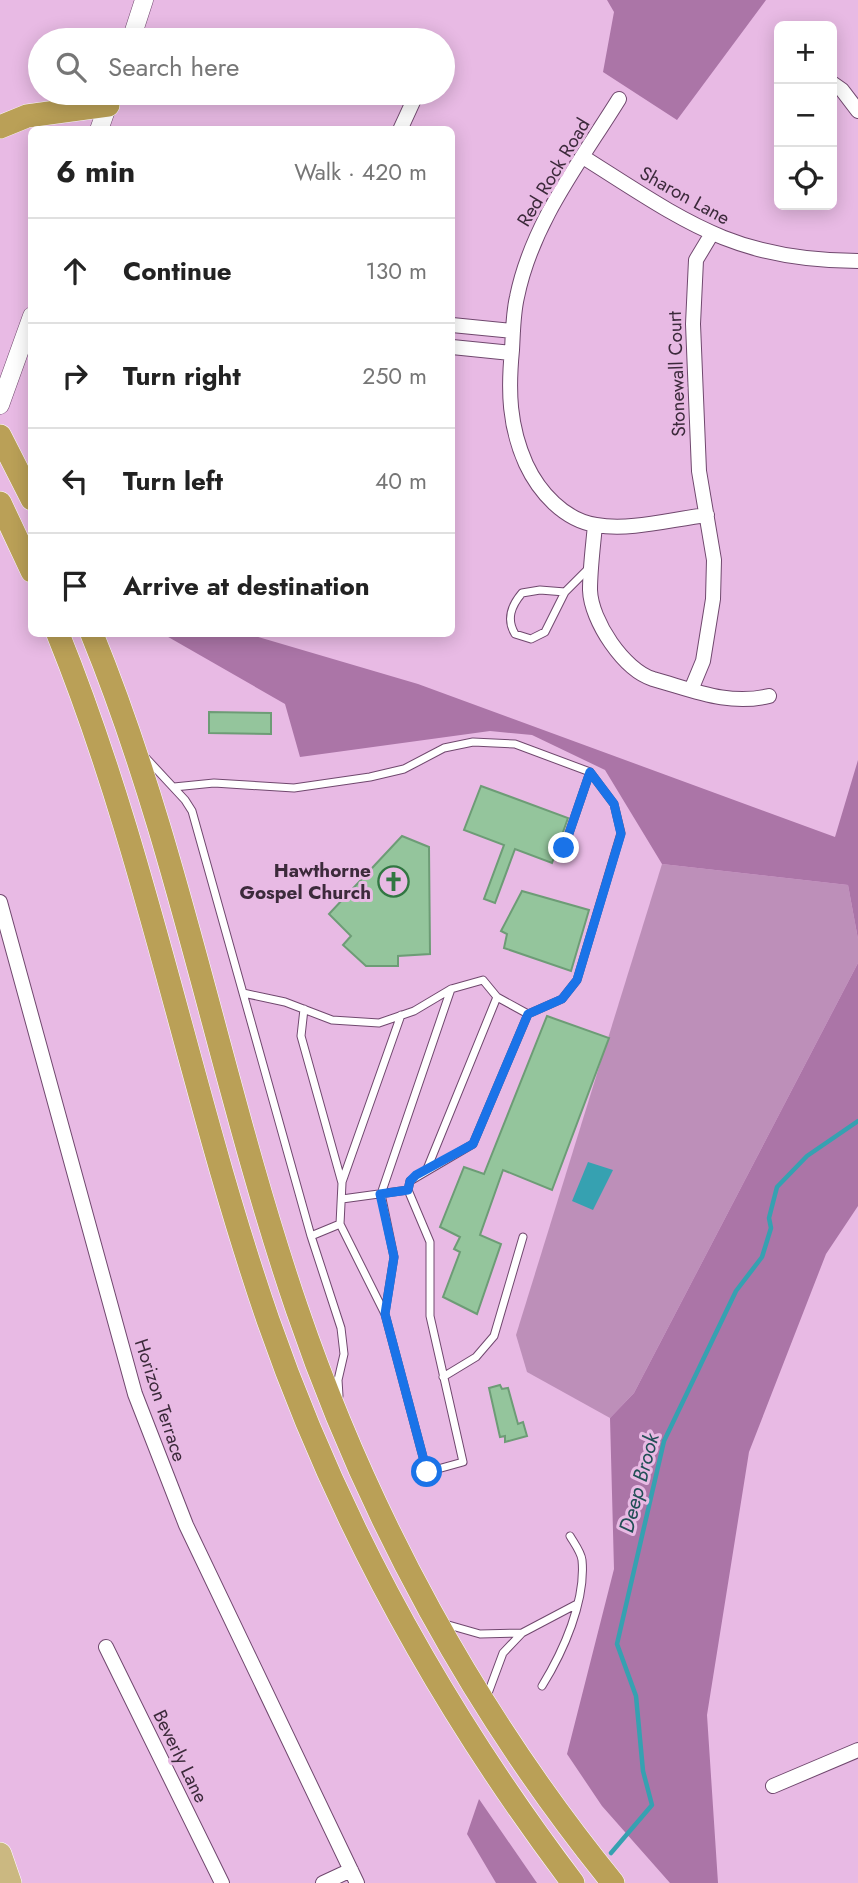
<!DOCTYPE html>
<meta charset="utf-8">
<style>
:root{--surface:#fff;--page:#f2f2f2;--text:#222;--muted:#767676;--line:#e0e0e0}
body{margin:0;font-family:Jost,sans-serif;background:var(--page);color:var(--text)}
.controls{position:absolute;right:21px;top:21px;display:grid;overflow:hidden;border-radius:10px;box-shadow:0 4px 18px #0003}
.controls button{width:63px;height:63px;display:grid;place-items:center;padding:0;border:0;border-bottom:2px solid var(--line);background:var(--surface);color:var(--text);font:35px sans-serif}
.stop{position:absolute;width:21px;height:21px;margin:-16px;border:5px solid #1a73e8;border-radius:50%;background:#fff}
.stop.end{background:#1a73e8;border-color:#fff;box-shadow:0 2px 7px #0008}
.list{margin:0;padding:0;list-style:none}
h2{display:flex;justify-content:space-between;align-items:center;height:91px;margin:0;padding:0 28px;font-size:30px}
h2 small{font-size:23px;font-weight:400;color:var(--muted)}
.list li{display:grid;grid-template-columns:46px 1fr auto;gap:21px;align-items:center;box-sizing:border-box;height:105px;padding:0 28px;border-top:2px solid var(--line)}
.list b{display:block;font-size:26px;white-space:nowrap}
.list em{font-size:23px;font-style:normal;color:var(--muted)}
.icon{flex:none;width:38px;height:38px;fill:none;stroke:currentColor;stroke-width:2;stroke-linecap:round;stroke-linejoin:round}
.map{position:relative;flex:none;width:858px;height:1883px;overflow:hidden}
.search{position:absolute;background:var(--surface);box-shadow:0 4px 18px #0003;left:28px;top:28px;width:427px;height:77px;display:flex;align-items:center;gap:18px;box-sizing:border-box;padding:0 24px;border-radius:38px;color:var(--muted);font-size:26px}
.panel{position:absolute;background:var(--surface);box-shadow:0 4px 18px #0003;left:28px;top:126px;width:427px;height:511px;border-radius:10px}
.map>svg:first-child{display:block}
.green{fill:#bd8fb9}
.forest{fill:#ab75a7}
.water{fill:#36a1b1}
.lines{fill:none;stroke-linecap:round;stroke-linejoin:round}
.stream{stroke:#36a1b1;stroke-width:4.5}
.building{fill:#94c59c;stroke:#6d9c76;stroke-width:2}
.service-casing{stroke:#70486e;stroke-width:9}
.minor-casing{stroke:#70486e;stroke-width:16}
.tertiary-casing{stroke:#70486e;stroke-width:19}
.primary-casing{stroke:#fff;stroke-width:24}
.trunk-casing{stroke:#fff;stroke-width:24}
.service{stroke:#fff;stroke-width:7}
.minor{stroke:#fff;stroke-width:14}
.tertiary{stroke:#fff;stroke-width:18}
.primary{stroke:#cbb881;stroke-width:23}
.trunk{stroke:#baa057;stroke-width:23}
.route{stroke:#1a73e8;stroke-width:9}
.labels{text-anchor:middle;stroke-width:6;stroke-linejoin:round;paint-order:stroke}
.street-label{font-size:19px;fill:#3c2a3b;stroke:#e8bae4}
.poi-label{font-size:19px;font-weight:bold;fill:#3c2a3b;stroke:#e8bae4;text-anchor:end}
.water-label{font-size:21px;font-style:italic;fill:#224f56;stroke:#e8bae4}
</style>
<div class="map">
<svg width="858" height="1883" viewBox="0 0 858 1883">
<rect width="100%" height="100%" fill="#e8bae4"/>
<path class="green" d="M662,864l186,21 10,54v24l-224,430 -24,25 -83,-46 -11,-37z"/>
<path class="forest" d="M607,0h159l-89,120 -74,-48 11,-60z
M163,634h85l170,50 417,153 23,-77v179l-10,-54 -186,-21 -57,-94 -73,-35 -42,-4 -190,26 -15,-53z
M858,963v243l-32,48 -77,198 -42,263 11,168h-48l-68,-77 -35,-52 47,-185 -4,-151 24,-25z
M479,1799l58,84h-41l-29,-49z"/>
<path class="water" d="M588,1162l25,8 -20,40 -21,-9z"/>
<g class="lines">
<path class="stream" d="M611,1853l41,-48 -9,-34 -7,-75 -19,-52 47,-203 72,-150 26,-34 9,-29 -2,-10 8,-31 30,-31 51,-35"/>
</g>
<path class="building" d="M209,712l62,1v21l-62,-1z
M481,786l87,32 -16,45 -37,-14 -20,54 -11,-4 20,-54 -40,-15z
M402,836l27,11 1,107 -32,2v10h-32l-23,-21 8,-9 -22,-22z
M522,891l67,19 -18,61 -67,-23 3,-14 -6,-3z
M547,1016l62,22 -57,152 -49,-20 -23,65 21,9 -24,70 -34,-17 17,-45 -6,-3 6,-12 -20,-10 24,-60 20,7z
M500,1385l2,4 6,-1 10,36 5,-2 4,14 -22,6v-6l-5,1 -11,-49z"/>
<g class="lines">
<defs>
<path id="service" d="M565,592l-25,-2 -18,3c-11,13 -16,26 -7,41l16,5 14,-7 20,-40 24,-24
M146,758l39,42 7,11 119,425 30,92 3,26 -6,26 1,16
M174,787l40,-4 80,5 76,-11 34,-8 40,-21 29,-6 42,2 75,28 24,32 7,29 -44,147 -15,19 -34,15
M564,848l26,-76
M243,993l42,9 47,18 47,3 35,-12 37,-22 32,-9 14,17 31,17 -55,130 -63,37 -2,9 22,52v74l33,146 -36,10 -42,-158 -45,-90 2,-41 -41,-147 3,-27
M427,1169l70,-172
M342,1182l59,-167
M342,1199l66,-9
M311,1236l29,-12
M385,1313l9,-56 -13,-63 70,-205
M443,1377l33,-20 18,-21 29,-99
M445,1624l35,10 42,-1 -19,20 -16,43
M522,1633l55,-29
M542,1686c21,-34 44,-85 40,-126 -1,-8 -8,-17 -12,-24"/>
<path id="minor" d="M832,83l10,7 16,21
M619,99c-39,63 -87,124 -102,198 -4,17 -4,36 -5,53 -4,41 -3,76 14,114 13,28 38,56 70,61 35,6 76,-6 111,-10
M400,130l17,-37
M583,157c100,63 151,104 275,104
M452,325l61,6
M452,347l59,6
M595,525c-2,22 -5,44 -5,65 1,31 34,80 63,89 40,11 75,27 116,17
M691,690l12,-29 10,-62 1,-39 -15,-89 -6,-147 3,-64 15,-25
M0,902l135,492 51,131 171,358
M106,1647l116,236
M773,1786l85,-36
M323,1883l28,-13"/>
<path id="tertiary" d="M131,40l13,-40
M99,130l13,-37
M0,405l32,-89"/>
<path id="primary" d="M0,1854l10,29"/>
<path id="trunk" d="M0,127l27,-11 81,-11
M0,436l32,63
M0,503l32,68
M58,634c90,222 132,460 210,686 71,204 175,391 305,563
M92,634c89,218 129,453 205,675 71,208 178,404 316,574"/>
</defs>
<use href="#service" class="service-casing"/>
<use href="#minor" class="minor-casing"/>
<use href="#tertiary" class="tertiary-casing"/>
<use href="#primary" class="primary-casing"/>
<use href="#trunk" class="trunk-casing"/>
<use href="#service" class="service"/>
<use href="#minor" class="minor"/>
<use href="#tertiary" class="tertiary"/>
<use href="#primary" class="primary"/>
<use href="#trunk" class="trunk"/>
</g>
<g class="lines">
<path class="route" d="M427,1472l-42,-158 9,-57 -14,-63 28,-4 2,-9 6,-6 57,-31 55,-130 34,-15 15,-19 44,-146 -7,-30 -24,-32 -26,76"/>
</g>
<defs>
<symbol id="church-ring" viewBox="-11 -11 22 22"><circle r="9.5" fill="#e8bae4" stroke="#317642" stroke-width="1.5"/><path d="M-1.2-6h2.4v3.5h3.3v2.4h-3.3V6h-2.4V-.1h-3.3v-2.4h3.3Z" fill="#317642"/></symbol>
</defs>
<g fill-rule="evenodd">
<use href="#church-ring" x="376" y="864" width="35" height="35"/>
</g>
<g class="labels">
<g class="street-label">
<text transform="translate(553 172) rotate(-59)" y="7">Red Rock Road</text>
<text transform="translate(685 195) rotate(29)" y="7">Sharon Lane</text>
<text transform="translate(676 374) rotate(-92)" y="7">Stonewall Court</text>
<text transform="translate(161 1400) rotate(72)" y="7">Horizon Terrace</text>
<text transform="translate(181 1756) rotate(64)" y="7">Beverly Lane</text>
</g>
<g class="poi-label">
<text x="371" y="877">Hawthorne<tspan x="371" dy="22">Gospel Church</tspan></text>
</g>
<g class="water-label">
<text transform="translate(639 1483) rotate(-75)" y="7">Deep Brook</text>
</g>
</g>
</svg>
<div class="controls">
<button>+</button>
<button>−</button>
<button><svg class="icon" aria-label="locate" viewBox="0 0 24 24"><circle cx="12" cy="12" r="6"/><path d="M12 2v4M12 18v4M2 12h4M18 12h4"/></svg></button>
</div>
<div class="stop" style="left:427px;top:1472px"></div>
<div class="stop end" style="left:564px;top:848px"></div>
<div class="search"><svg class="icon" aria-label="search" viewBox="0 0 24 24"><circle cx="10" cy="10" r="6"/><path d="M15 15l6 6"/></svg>Search here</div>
<section class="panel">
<h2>6 min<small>Walk · 420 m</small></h2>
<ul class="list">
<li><svg class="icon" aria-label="ahead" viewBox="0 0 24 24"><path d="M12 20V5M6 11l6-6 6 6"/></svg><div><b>Continue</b></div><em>130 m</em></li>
<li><svg class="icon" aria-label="right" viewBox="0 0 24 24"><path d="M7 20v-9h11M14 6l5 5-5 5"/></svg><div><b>Turn right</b></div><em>250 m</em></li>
<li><svg class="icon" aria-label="left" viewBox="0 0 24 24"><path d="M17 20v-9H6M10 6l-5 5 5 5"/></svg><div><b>Turn left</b></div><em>40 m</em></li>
<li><svg class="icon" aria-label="arrive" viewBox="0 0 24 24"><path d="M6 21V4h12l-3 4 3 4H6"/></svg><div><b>Arrive at destination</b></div></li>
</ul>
</section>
</div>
